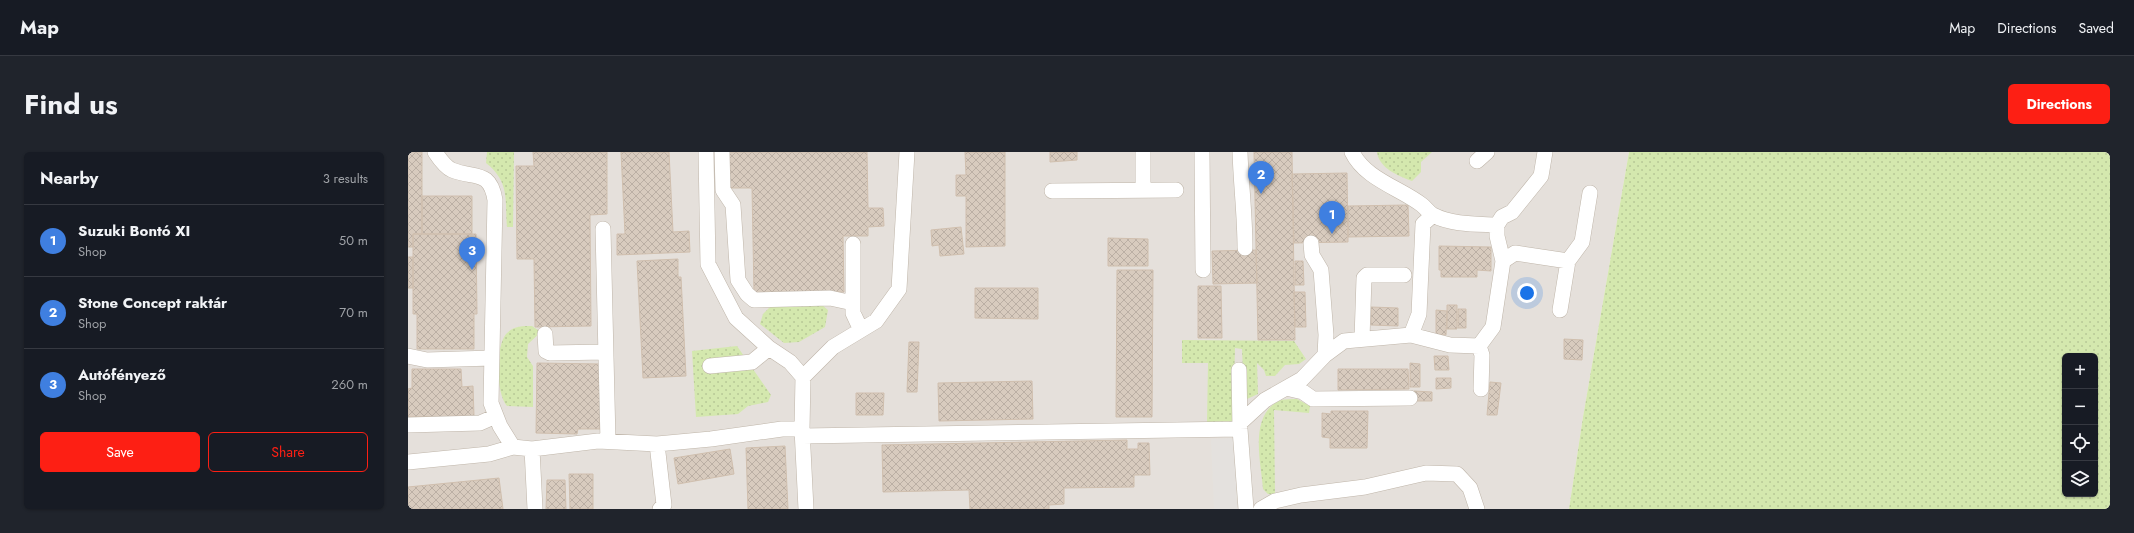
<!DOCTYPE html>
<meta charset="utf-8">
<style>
:root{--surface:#171b24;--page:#20242c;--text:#f1f3f6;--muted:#9ea1a6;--line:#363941;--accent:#fd1f14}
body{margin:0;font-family:Jost,sans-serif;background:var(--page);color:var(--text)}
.controls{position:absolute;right:12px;bottom:12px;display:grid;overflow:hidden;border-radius:6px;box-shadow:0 1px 3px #0004}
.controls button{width:36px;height:36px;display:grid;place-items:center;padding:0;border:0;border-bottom:1px solid var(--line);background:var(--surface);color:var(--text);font:20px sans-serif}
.you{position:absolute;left:1119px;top:141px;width:14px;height:14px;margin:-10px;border:3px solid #fff;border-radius:50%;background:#1a73e8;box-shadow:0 0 0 6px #1a73e833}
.badge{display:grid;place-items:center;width:26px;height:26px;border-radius:50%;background:var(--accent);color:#fff;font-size:13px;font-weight:700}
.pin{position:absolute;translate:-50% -33px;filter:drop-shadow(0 1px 2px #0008)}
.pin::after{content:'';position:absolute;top:21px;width:14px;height:12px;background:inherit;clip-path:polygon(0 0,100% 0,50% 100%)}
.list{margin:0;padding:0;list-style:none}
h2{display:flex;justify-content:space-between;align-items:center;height:52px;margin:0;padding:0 16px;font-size:17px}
h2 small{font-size:13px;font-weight:400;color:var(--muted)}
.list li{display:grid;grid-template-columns:26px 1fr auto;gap:12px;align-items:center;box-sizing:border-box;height:72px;padding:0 16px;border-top:1px solid var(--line)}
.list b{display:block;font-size:15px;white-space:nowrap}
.list p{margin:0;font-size:13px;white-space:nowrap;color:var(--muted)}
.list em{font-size:13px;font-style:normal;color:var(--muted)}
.actions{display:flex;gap:8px;padding:12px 16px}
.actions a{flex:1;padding:9px 0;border:1px solid var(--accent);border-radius:6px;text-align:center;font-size:14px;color:var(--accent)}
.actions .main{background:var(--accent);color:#fff}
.icon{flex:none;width:22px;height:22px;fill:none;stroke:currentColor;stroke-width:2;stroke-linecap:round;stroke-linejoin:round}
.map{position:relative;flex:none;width:1702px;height:357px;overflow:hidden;border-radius:6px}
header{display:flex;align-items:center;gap:24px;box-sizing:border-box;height:56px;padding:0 20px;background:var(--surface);border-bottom:1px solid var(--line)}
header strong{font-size:19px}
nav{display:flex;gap:22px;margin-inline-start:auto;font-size:14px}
.intro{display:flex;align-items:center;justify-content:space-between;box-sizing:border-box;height:96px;padding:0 24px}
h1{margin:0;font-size:28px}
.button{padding:10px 18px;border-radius:6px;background:var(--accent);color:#fff;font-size:14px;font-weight:700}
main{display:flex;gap:24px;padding:0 24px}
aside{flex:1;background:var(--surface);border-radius:6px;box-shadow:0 1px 3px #0004}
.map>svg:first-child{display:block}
.industrial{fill:#e5e0db}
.grass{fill:url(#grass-dots);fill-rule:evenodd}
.parking{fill:#e4e1de}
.building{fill:url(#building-cross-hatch);stroke:#d0bfae}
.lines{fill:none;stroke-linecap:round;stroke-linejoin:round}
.service-casing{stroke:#bfb5a9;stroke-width:16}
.service{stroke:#fff;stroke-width:15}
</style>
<header>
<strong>Map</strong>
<nav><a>Map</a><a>Directions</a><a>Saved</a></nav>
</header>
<div class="intro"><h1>Find us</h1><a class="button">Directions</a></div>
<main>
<aside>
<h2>Nearby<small>3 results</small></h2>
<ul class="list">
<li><span class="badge" style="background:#3f7fe0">1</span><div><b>Suzuki Bontó XI</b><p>Shop</p></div><em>50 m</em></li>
<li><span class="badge" style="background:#3f7fe0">2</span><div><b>Stone Concept raktár</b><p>Shop</p></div><em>70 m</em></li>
<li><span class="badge" style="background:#3f7fe0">3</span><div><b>Autófényező</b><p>Shop</p></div><em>260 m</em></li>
</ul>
<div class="actions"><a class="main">Save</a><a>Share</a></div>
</aside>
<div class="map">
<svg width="1702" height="357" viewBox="0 0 1702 357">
<defs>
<pattern id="grass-dots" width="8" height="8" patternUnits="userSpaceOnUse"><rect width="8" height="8" fill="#d4e8ae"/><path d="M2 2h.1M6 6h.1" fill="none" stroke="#b7c896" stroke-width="1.8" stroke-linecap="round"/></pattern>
<pattern id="building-cross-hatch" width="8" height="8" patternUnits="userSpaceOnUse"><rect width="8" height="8" fill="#d8cbbe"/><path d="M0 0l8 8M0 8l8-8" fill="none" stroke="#bbafa4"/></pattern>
</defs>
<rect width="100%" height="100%" fill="#f3eee6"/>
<path class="industrial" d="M0,0h1221l-46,265 -14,92h-1161z"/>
<path class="grass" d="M79,0h27l-1,75h-6c-2,-27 3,-45 -21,-64z
M969,0h55l-11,10v10l-9,9c-14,-5 -33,-13 -35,-29z
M1221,0h481v357h-541l14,-92zM1657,204h30v138h-30z
M414,153l6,5 -3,17 -26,15 -15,1 -24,-19 3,-10 8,-8z
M124,174l9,6 -13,12 -1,13 6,9v41l-26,-1c-11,-12 -12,-58 -1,-72 7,-8 16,-8 26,-8z
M774,188l112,1 12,18 -7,5 -14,1 -10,11h-9l-2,-6 -7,-7 1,31 -11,5 -3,-2 -2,-48 -7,-1 -2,73 -6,2h-20l1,-60h-26z
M329,194l34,49 -3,7 -20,4 -10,8 -42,3 -4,-66z
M889,247l13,7 -1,7 -35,-3 1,85 -7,-1 -5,-5c-2,-27 -15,-75 18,-89 5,-1 11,-1 16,-1z"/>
<path class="parking" d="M826,286l3,71h-23l-3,-70z"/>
<path class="building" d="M0,0h14v82h-9v13h-5z
M125,0h74v62l-17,1 1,111 -56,1 -1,-68h-17l-1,-93h18z
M213,0h48l4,80 16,-1 1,21 -73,3v-21h8z
M319,0h140l1,56h15l1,18 -16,1v9h-25l1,56 -90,1 -2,-105h-25z
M557,0h40v94l-39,1v-51h-10v-21h10z
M642,0h27v8l-27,2z
M846,0h38l3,188h-37z
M939,21l1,69 -54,1 -2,-69z
M14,44h50v38h-50z
M1000,53l1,31 -61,1v-31z
M553,75l3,27 -24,2 -1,-11 -7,1 -1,-16z
M5,82h63l1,80h-3v35h-57v-35h-4z
M700,86l40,1v27h-40z
M1031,94l52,1v24l-14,-1v7h-36v-7h-2z
M848,98l1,33 -44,1 -1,-33z
M0,105h5v31h-5z
M270,107v18h3l5,99 -43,2 -6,-117z
M887,109h8l1,24h-9z
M709,118h36l-1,147h-36z
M790,134h23l1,52h-24z
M567,136h63v31l-63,-1z
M886,140h11l1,35h-11z
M1039,153h10v24h-10z
M963,155l27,1v18l-27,-1z
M1050,157h8v19h-8z
M1028,158l11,1 -1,24h-10z
M1156,187l19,1 -1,20 -18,-1z
M501,190h10l-2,50h-10z
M1026,204h14l1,14h-14z
M129,211l64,1 -1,65h-22l-1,5 -41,-1z
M1002,211l10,1v23h-10z
M4,217h49l1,18 11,-1 1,30 -66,1v-28l4,-1z
M930,217h70l1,20 -71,1z
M1028,226h15v10l-15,1z
M624,229l1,38 -94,2 -1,-38z
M1082,230l11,1 -4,32h-10z
M1006,239l18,1v9h-18z
M448,241h28l-1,22h-27z
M923,259h37l-1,37h-37v-10l-8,-1v-24l9,1z
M719,288v9h11v-6h11l1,32h-16v12l-70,1v16l-15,1v4h-79l-1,-19 -86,2 -1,-47z
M377,294l3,63h-40l-2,-61z
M322,297l4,25 -56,10 -4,-26z
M161,322h24v35h-23z
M91,326l4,31h-95v-22z
M139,328h18l1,29h-20z"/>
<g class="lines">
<defs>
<path id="service" d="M27,0c4,6 10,15 17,18 22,9 38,-1 43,30l-4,203 9,23 13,21 19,2 66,-8 59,3 54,-5 71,-10h20
M298,0l2,112 28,54 33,30 21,14 13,15
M314,0l1,38 10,15 5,75 9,14 7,6 76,-2 23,5
M735,0v38
M794,0l1,118
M832,0c1,32 5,64 5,96
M944,0c13,27 48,36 70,53 4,3 7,8 11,10 19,10 43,9 64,10
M1069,9l10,-9
M644,39l124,-1
M195,77l5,212
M903,91l1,12 9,15 5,65 -1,20
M445,92v69l8,17
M1095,109l12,-8 53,8 14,-19 8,-49
M1152,158l8,-49
M137,182l1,17 4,2 55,-1
M1003,183l8,-21 4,-90 10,-9
M954,187l2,-61 3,-3h37
M1071,194l3,9 -1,34
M0,204l19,4 65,-2
M302,214l42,-4 17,-14
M831,218l1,59 6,80
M878,236l17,4 10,7 97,-1
M833,270l24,-22 37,-21 23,-24 19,-14 67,-6 39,10 29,1 14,-19 10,-66 -6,-25v-11l5,-8 10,-5 29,-36 4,-24
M0,273l72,-2 16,-7
M395,284l437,-7
M249,292l7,61 -4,4
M124,297l3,60
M0,310l81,-8 24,-7
M398,357l-4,-80 1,-52 30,-30 43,-26 23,-32 8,-137
M853,357l14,-8 26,-6 64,-8 61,-14 31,1 13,14 7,21"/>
</defs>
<use href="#service" class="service-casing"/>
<use href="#service" class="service"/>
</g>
</svg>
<div class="controls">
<button>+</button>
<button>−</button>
<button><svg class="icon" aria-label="locate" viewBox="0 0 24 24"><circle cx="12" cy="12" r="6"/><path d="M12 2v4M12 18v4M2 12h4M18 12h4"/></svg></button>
<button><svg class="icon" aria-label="layers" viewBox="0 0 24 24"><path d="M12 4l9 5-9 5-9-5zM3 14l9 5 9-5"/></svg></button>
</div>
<div class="you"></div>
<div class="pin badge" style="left:924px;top:82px;background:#3f7fe0">1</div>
<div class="pin badge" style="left:853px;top:42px;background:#3f7fe0">2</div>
<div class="pin badge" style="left:64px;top:118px;background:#3f7fe0">3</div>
</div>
</main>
